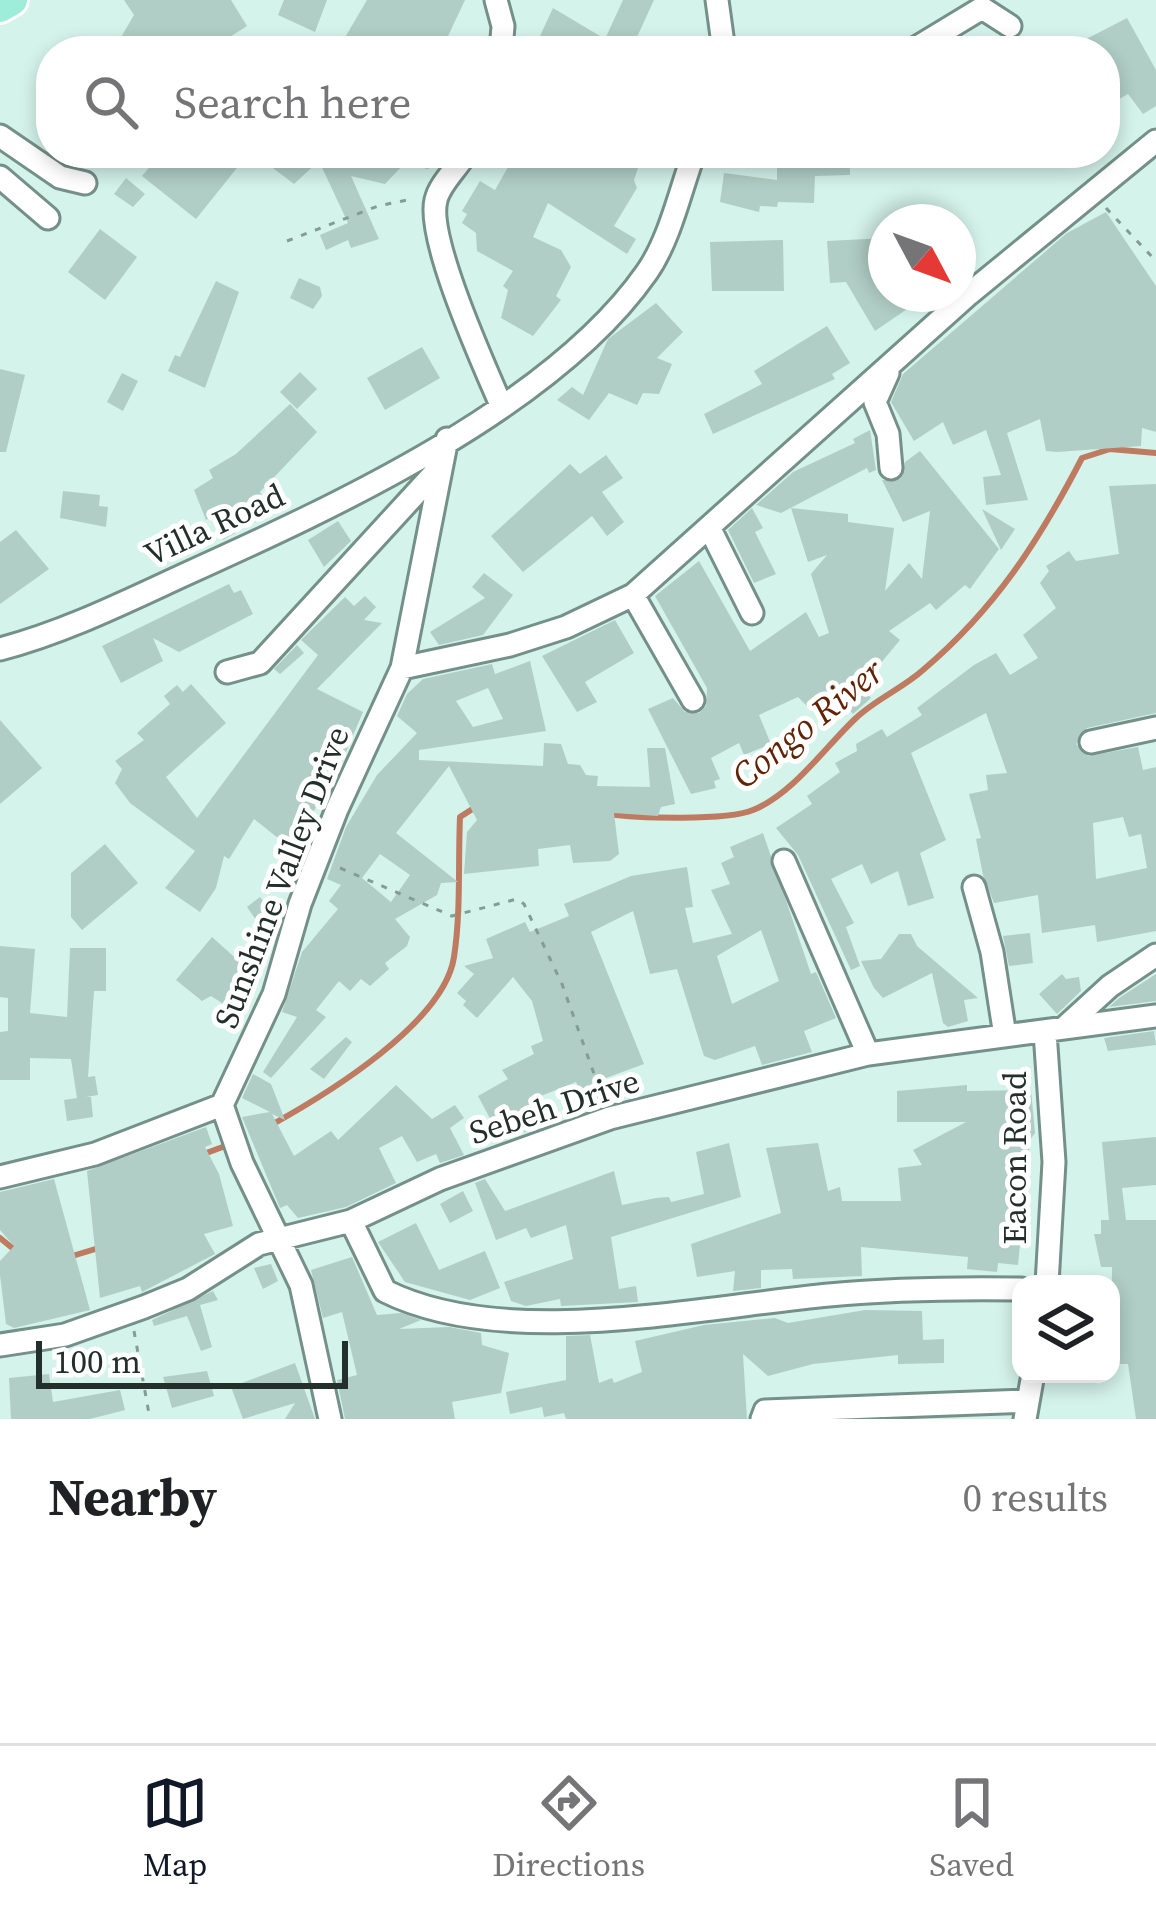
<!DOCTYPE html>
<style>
:root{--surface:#fff;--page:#f6f6f6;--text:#202124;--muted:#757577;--line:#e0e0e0;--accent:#111827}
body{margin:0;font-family:"Source Serif 4",serif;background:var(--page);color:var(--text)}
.controls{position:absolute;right:36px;bottom:36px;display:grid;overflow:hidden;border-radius:24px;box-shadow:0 6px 18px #0003}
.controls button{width:108px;height:108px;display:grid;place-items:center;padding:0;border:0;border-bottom:3px solid var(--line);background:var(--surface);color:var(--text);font:60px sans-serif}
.compass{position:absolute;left:868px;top:204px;width:108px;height:108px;border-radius:50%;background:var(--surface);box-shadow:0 6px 18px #0003;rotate:131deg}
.scale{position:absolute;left:36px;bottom:30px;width:312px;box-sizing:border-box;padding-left:12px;border:6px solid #232f2b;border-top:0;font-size:33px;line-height:42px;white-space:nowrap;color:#232f2b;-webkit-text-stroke:9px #fff;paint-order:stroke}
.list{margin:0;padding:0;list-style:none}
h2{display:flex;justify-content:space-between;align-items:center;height:156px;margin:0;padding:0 48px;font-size:51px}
h2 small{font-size:39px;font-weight:400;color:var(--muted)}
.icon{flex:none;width:66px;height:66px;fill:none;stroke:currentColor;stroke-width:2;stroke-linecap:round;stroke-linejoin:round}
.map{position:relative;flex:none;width:1156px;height:1419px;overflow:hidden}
.search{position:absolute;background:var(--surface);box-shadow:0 6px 18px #0003;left:36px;right:36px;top:36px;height:132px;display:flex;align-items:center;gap:30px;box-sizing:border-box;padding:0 42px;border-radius:48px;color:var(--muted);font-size:45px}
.sheet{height:324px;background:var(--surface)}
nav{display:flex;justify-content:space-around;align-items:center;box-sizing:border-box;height:168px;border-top:3px solid var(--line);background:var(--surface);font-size:33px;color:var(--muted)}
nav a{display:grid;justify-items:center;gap:6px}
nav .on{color:var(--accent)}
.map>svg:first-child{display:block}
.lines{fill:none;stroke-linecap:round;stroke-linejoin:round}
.stream{stroke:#bf7b61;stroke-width:6}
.building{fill:#b0cec5;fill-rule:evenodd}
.minor-casing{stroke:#749088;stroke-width:27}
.primary-casing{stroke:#fff;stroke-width:36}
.path{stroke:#859c95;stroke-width:3;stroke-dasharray:6 9;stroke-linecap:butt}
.minor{stroke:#fff;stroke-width:21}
.primary{stroke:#9eecda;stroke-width:30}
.labels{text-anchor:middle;stroke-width:10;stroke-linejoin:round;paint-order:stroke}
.street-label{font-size:33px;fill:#232f2b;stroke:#fff}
.water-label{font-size:36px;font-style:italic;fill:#612304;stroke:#fff}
</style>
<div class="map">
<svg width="1156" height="1419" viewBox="0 0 1156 1419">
<rect width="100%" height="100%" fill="#d4f3ea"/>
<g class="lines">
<path class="stream" d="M607,814c29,4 120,7 146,-4 40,-16 73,-64 103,-92 20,-19 47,-30 67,-48 72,-61 116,-129 159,-212l28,-9 46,4
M273,1124c54,-30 171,-101 181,-167 7,-45 4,-94 6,-140l17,-11
M201,1155l27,-10
M0,1238l16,13
M69,1257l33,-10"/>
</g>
<path class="building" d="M124,0h107l16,26 -39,25h-95l21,-36z
M284,0h43l-12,32 -37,-17z
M367,0h98l-24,51h-104z
M623,0h31l-17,37 6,2 -6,12h-104l20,-43 52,31z
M1127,18l29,52v36l-13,8 -15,-20 -23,13v-56h-42z
M161,153h88l-53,66 -54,-43z
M253,153h195l-20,16 -24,-5 -19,20 -34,-8 28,63 -28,9 -3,-8 -22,10 -6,-15 28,-12 -29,-62 -25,23z
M516,153h127l-9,27 3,8 -23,38 22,13 -9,15 -79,-51 -15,34 28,13 10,17 -15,29 5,4 -28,36 -32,-18 7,-28 -5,-4 10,-15 -36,-20 -1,-18 -14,-10 5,-9 -5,-3 18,-30 15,9z
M777,153h73v22l-35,1 -1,27 -36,-1 -1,5 -17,-1 -1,6 -39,-10 4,-29 53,7z
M126,178l19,16 -12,13 -19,-13z
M1106,212l50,74v146l-14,-4 -1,18 -84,6 -11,-1 -6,-32 -33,14 21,67 -42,5 -3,-28 18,-2 -15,-45 -33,15 -10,-23 -29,19 -23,-39 12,-28 164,-141z
M100,229l37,28 -32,43 -37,-28z
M886,238v56h43l-54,37 -29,-49 -16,1 -3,-42z
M783,240l1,51h-72l-2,-49z
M299,278l21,9 2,9 -9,13 -23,-11z
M216,281l23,11 -34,96 -37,-17 7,-16 5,2z
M656,303l27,29 -26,26 15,6 -13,30 -16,-1 -6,12 -28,-12 -20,27 -32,-20 15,-13 11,8 25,-56z
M827,326l23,37 -18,11 3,5 -122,55 -9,-20 58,-30 -8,-13z
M422,347l18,31 -55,32 -18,-32z
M0,369l25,6 -19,77h-6z
M300,372l17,17 -20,20 -17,-17z
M122,373l16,8 -15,30 -16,-9z
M290,404l27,28 -57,60 5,9 -9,6 6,11 -39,22 -13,-23 -4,3 -12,-30 19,-12 -4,-8 27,-16z
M870,430l6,40 -7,3 -2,-5 -86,45 -25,-8 37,-33 62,-29 -2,-4z
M920,451l79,98 -29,40 -5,-4 -29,25 -6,-7 -41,28 11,9 -39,47 10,11 -18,16 -19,-21 -22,18 -14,-14 -39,18 12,29 -27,11 -5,-12 -28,15 9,21 -6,2 2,7 -25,6 -43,-85 25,-11 12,14 14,1 7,-7 1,-18 -52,-92 44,-35 51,90 56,-39 13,25 10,-4 -18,-59 16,-19 -19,7 -17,-54 57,6v8l46,6 -9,63 24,-28 13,16 8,-68 -27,11 -21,-42 18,-1 5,-17z
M606,455l17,23 -21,14 22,30 -17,14 -15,-20 -69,56 -32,-36 79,-72 10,10z
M1156,484v229l-69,15 -11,16 12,12 50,-9 5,23 13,-3v164l-59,11 -2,-17 -53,8 -4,-38 -44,8 -11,-28 -7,-36 5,-1 -12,-44 19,-4 -2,-15 21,-2 -21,-60 -75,40 35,87 -26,13 14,45 -26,8 -10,-35 -27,13 -9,-20 -31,15 23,44 -8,4 14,39 -9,4 -53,-115 -22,-27 36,-24 -5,-8 33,-24 -5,-9 22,-12 -1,-7 26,-15 5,8 35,-22 -5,-7 57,-43 22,-12 14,22 28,-17 -15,-23 33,-27 -16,-25 9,-12 -3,-5 23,-15 7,10 43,-7 -10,-68zM1123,817l6,20 12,-3 6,34 -51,11 -3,-56z
M63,491l37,4 -1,11 9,1 -2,20 -46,-9z
M752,508l11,20 -8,4 21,42 -22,9 -26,-53z
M982,509l33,20 -14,21z
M338,521l13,20 -27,26 -16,-27z
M16,530l33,39 -49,35v-62z
M484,573l29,22 -30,40 -44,10 -9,-13 55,-34 -13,-11z
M229,584l5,9 7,-3 12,24 -74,38 -26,-14 10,23 -42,22 -19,-37z
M365,596l11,11 -12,13 18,3 -65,66 46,23 -26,61 -36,59 -18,10 -29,-23 -25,40 -5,-3 -8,32 -16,24 -35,-24 30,-37 -65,-48 -15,-20 7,-14 -7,-8 29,-21 -7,-7 33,-29 -6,-8 13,-11 6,7 8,-8 35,39 -60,54 31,41 121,-163 -17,-15 44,-43 9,9z
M615,620l19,33 -49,29 12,20 -20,10 -35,-56z
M297,645l7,8 -24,21 -6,-5z
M530,661l16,70 -127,19v10l124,6 1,-23 17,1 7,20 12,1 6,10 12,1 -1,10 53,1 -3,-39h18l10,56 -14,3 -3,9 -44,-3 5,41 -9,7 -37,2 -3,-18 -32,4 1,17 -75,8 3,-42 10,-12 -28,-54 -53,67 62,49 -17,1 -4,12 -42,24 15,18 -3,9 -22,17 4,6 -19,17 -9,-7 -11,12 -11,-10 -23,29 10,7 -55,61 -8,-6 34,-55 -15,-5 20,-60 36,-43 -9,-8 12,-16 -14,-6 19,-52 31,-52 40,-42 -20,-17 10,-22 16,-15 69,-15 3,10zM488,688l15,31 -30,8 -17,-26zM380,854l30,21 -19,27 -29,-24z
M0,720l42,48 -42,36z
M763,833l48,141 5,-2 20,46 -32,13 8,21 -50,13 -7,-19 -40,14 -11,-4 -27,-87 -27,5 -17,-63 -42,21 53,132 -49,18 5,16 -15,7 -9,-23 -35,14 6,16 -11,3 -9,16 -25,10 -24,-45 30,-17 -6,-9 32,-16 -3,-8 12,-5 -11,-40 -19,-24 -36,41 -14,-13 3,-4 -9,-8 17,-19 -10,-8 29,-8 -7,-19 39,-17 5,10 39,-16 -5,-12 67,-28 56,-9 6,40 -8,1 8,35 39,-9 -21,-44 19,-6 -9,-21 13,-6 -4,-10zM761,930l18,51 -47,23 -15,-48z
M105,844l33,39 -56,47 -11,-13v-44z
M260,897l12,16 -14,10 -11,-16z
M1030,933l3,30 -24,3 -6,-30z
M899,934h12l6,12 61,52 -14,2 4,21 -20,6 -5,-4 -11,-50 -49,25 -9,-10 -13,-27 20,-2z
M212,937l48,43 -24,32 -25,-16 -9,5 -26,-21z
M0,946l35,3 -5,64 37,4 3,-69h36v43h-12l-6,86 7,-1 3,19 -12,2h5l2,20 -26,4 -3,-21 13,-2 -6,-39 -41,-1v22h-30v-48l8,-1v-33l-8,-1z
M1062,974l4,5 13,-2 2,14 -24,23 -18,-20z
M1156,974v27l-47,6 10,-9z
M1154,1031l2,14 -48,6 -4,-13z
M346,1037l6,5 -28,37 -14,-10z
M253,1074l18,10 14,36 -13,-6 22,42 37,-25 7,9 58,-55 36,34 23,-14 9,13 -14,10 14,27 -24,8 -4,-9 -19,8 -15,-26 -23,12 17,35 -50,24 -48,11 -11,-13 -7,3 -38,-91 28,-5 -28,-14z
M967,1085v6l64,-1 4,43 -5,7 -12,125 -20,-2 -1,9 -30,-3 1,-12 -107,-10 1,29 -69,3 -1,-10 -31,1v18l-28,3 2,-20 -38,6 -6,-33 90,-31 -15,-65 52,-5 10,48 12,-4 2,14h59l-3,-33 24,-3 -9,-15 53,-28h-69v-31z
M206,1127l6,17 -7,3 14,27 14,52 -29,8 11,20 -73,38 -2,-6 -40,12 -13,-127z
M1156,1137v48l-34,3 4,32h30v199h-20l-8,-55h-17l1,-97h-11l-7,-33h7v-14h8l-7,-78z
M729,1143l12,54 -130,40 8,52 17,-3 2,16 -77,4 -1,-7 -34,7 -15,-5 -7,-19 69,-23 -7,-34 -35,13 -5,-10 -30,12 -21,-57 10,-4 20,32 109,-40 8,34 34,-7 13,-1 2,5 33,-8 -8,-42z
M54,1179l36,131 -76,18 -8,-4 -6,-49v-14l14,-15 -14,-16v-38z
M463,1191l10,20 -23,12 -10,-19z
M416,1223l23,47 46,-19 15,37 -30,12 -65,-18 -27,-40z
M352,1257l25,58 24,-2 20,7 -22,9 50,-2 32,6 1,12 27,8 -8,40 -49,9 3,17h-110l-8,-39 20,-5 -15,-63 -19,6 -12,-48z
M271,1264l7,17 -15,8 -9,-21z
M213,1291l5,9 -18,5 12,42 -11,4 -14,-35 -33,10 -2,-6z
M865,1310l57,1 1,29 21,-1v24l-46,1v-9l-85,9 -45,12 -25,-22 4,65h-181l-2,-6 -20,4 -2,-10 -32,7 -4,-22 60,-12v-44l24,-1 9,48 13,-5 2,5 28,-11 -7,-31 69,-16 71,-7 13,5z
M295,1363l20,56h-30l10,-16 -52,16 -12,-32z
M207,1371l7,25 -42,12 -9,-31z
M49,1374l4,28 67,-12 5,20 -35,9h-79l-2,-41z"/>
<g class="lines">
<defs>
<path id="minor" d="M496,0l7,26 -2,25
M717,0l7,51
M911,51l71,-43 28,18
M0,136l60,41 25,6
M466,153c-9,16 -26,30 -30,47 -10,38 48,165 65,205
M0,177l48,41
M888,373l-13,29 13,32 3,34
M710,529l42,84
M633,595l60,105
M0,649c65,-17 125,-47 186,-75 148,-67 367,-167 461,-302 23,-33 33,-81 47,-119
M402,668l108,-23 56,-18 67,-32 336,-301 187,-153
M227,672l33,-9 180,-196
M1091,742l65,-14
M784,861l84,193
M974,887l18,65 13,84
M1064,1028l46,-42 46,-31
M1045,1032l9,130 -7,122
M0,1177l95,-23 127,-49
M351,1221l34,70c120,60 315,16 444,4 64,-6 128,-7 192,-6
M0,1345l65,-10 79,-28 44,-18 71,-45 92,-23 89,-42 170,-61 258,-64 288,-38
M330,1419l-29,-134 -59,-122 -20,-58 52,-111 26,-90 37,-95 65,-141 45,-229
M762,1419l3,-8 263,-10
M1025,1419l8,-45"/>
<path id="primary" d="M0,7l12,-7"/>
</defs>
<use href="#minor" class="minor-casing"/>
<use href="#primary" class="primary-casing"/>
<path class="path" d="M1106,208l50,53
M287,241l91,-35 34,-7
M340,868l112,48 65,-17 7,5 38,80 41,115
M134,1331l16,88"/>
<use href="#minor" class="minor"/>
<use href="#primary" class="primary"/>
</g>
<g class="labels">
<g class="street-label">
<text transform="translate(214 524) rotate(-25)" y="12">Villa Road</text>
<text transform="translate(281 877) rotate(-69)" y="12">Sunshine Valley Drive</text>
<text transform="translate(554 1106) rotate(-18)" y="12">Sebeh Drive</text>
<text transform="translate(1014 1158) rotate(-90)" y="12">Eacon Road</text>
</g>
<g class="water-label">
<text transform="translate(807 723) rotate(-39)" y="13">Congo River</text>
</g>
</g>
</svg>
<div class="controls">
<button><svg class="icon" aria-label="layers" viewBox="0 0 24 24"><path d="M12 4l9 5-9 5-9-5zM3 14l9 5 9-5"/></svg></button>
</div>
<svg class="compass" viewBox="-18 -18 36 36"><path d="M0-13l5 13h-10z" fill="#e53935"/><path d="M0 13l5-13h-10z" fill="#757577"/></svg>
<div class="scale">100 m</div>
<div class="search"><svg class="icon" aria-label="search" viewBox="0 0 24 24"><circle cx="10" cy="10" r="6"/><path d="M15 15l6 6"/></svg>Search here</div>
</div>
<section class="sheet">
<h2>Nearby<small>0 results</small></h2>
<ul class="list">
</ul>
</section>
<nav>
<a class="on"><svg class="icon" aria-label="map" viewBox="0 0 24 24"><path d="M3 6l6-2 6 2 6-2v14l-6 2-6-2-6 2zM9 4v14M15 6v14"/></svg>Map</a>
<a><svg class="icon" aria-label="directions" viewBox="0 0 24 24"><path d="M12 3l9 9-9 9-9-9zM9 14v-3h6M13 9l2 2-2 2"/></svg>Directions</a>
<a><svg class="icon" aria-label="saved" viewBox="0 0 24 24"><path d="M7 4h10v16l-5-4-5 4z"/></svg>Saved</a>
</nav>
